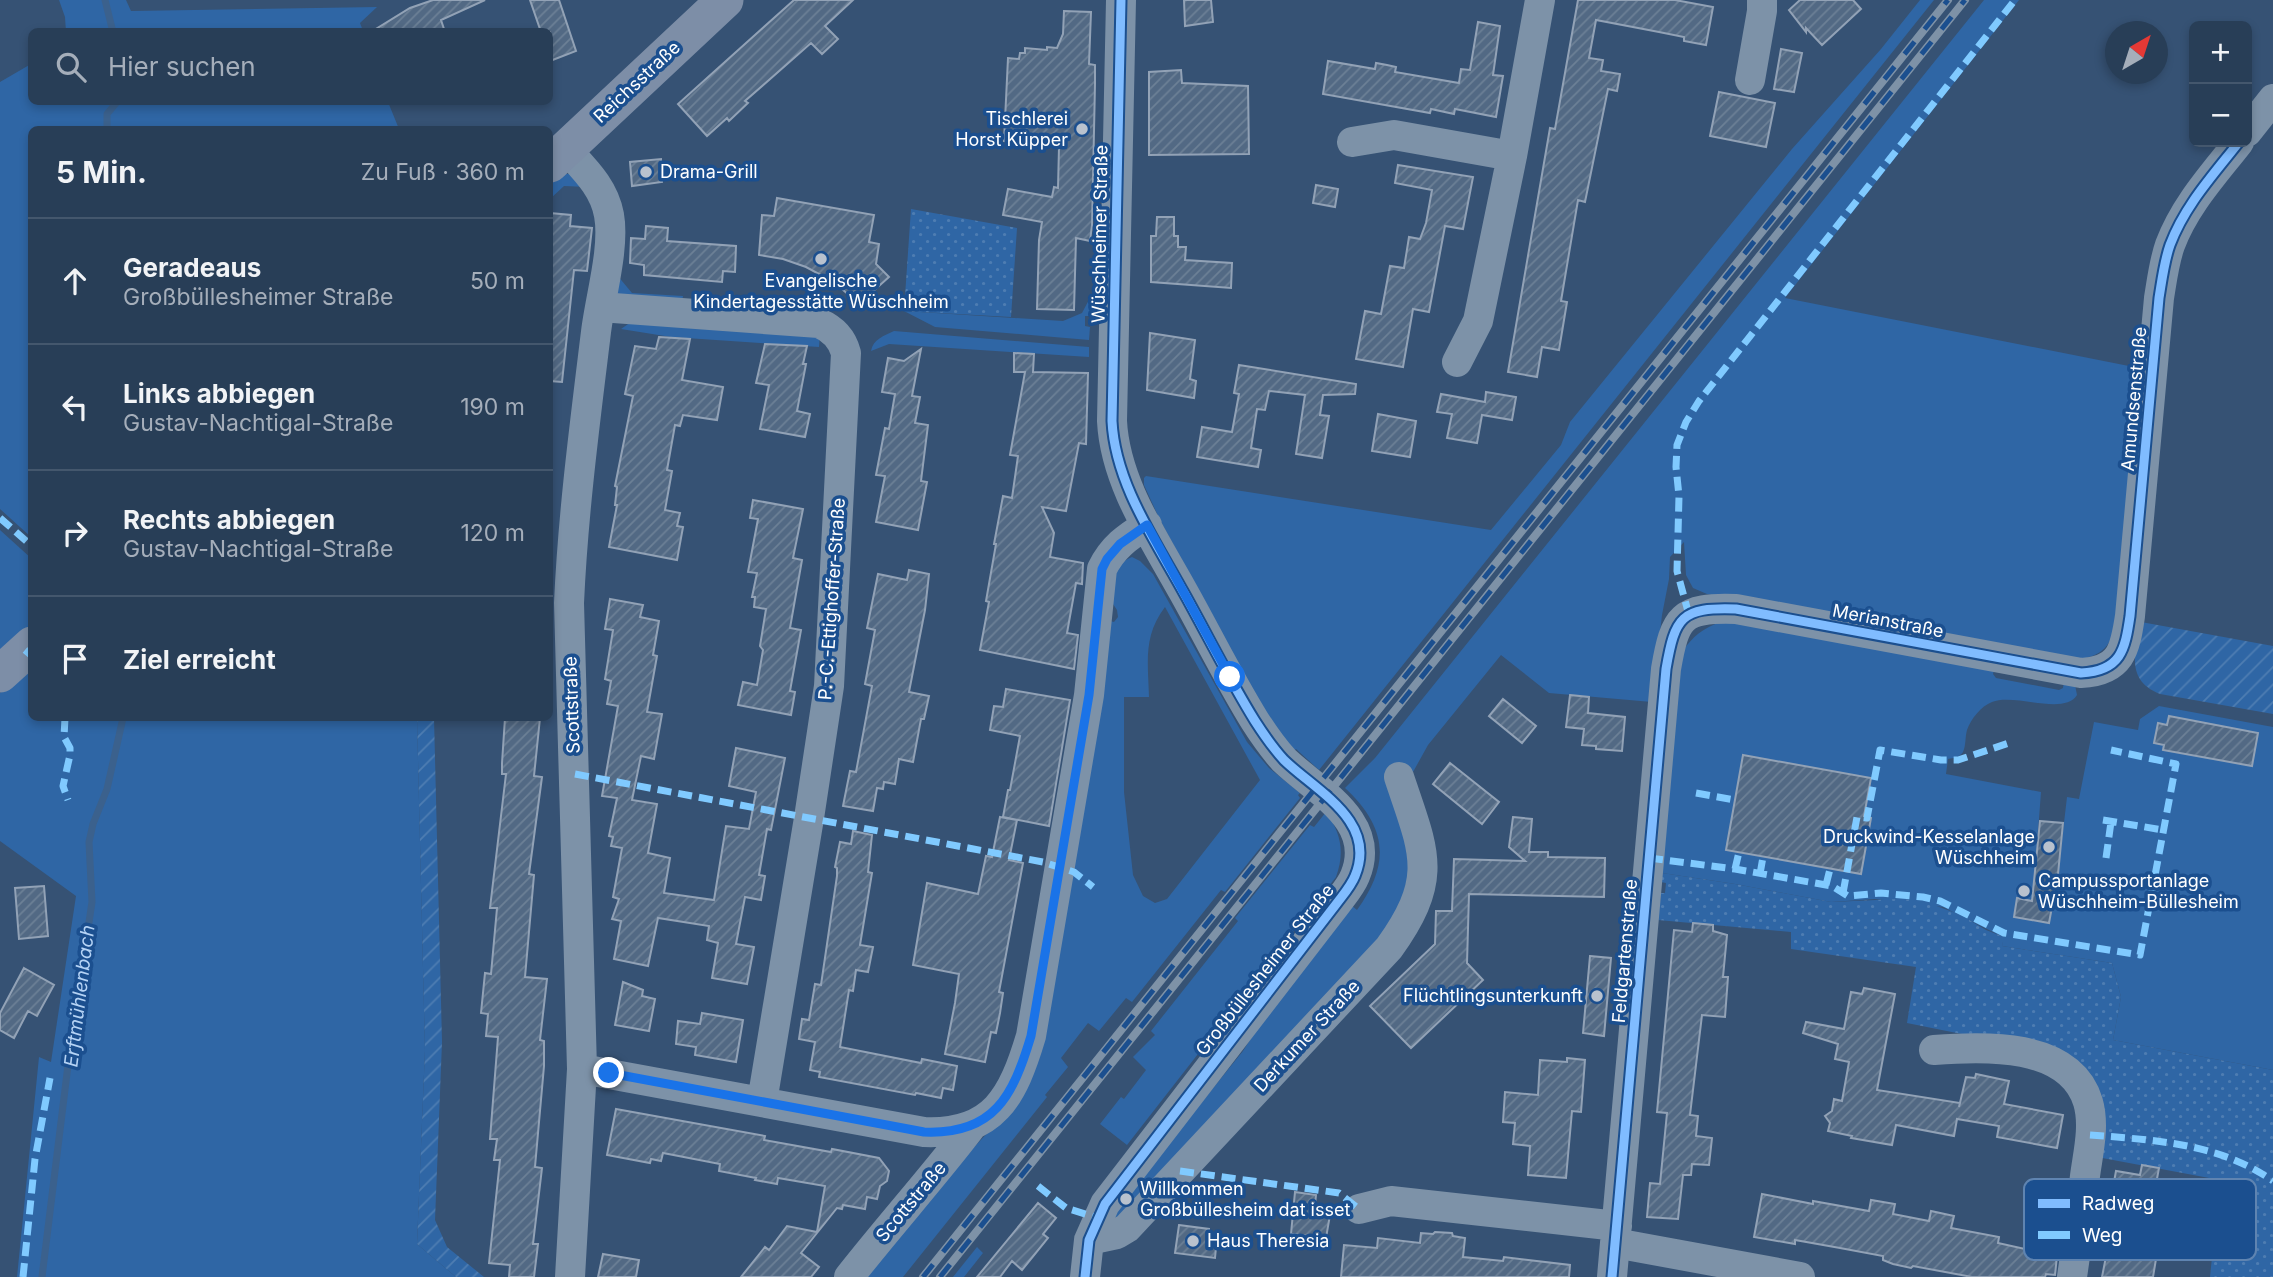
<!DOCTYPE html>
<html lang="de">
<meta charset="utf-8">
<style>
:root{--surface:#283e57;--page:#344961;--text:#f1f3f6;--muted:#a5aeba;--line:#44576d}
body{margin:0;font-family:Inter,sans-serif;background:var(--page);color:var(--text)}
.controls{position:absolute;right:21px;top:21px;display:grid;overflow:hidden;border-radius:10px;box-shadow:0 4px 10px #0003}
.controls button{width:63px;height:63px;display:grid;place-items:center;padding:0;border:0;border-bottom:2px solid var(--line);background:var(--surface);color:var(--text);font:35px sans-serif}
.compass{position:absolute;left:2105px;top:21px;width:63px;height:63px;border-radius:50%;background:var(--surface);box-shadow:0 4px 10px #0003;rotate:39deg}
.stop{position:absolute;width:21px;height:21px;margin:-16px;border:5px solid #1a73e8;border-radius:50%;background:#fff}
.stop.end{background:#1a73e8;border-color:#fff;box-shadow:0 2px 7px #0008}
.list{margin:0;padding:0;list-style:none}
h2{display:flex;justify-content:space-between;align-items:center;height:91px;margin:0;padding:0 28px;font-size:30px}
h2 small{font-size:23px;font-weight:400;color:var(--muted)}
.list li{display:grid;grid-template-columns:46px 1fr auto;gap:21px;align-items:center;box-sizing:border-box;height:126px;padding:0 28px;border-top:2px solid var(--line)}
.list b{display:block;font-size:26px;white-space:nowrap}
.list p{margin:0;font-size:23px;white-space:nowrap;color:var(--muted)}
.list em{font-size:23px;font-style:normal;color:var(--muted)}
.icon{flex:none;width:38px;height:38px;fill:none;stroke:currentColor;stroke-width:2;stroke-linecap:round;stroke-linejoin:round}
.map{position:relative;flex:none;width:2273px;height:1277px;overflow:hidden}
.search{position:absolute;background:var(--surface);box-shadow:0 4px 10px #0003;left:28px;top:28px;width:525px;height:77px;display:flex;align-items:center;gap:18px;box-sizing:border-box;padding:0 24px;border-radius:10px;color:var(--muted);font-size:26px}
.panel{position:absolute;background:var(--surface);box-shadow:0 4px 10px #0003;left:28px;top:126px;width:525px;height:595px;border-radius:10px}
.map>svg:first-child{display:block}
.grass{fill:#2f66a5;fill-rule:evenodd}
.park{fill:url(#park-dots)}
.garden{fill:url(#garden-furrows)}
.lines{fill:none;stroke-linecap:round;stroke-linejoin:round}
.stream{stroke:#3b618d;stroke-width:7}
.building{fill:url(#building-hatch);stroke:#92a2b6;stroke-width:2}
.minor{stroke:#7d92a8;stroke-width:30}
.major{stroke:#7d8ea7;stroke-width:37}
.rail-casing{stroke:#7e92a7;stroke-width:8}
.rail{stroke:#1b4f8f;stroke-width:5;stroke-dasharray:16;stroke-linecap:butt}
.quiet{stroke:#80caff;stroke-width:7;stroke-dasharray:14 7;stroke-linecap:butt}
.cycleway-casing{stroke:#1b4f8f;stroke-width:13}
.cycleway{stroke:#80bcff;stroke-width:9}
.route{stroke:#1a73e8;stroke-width:9}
.poi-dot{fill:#b9c2ce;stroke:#1b4f8f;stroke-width:2.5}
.labels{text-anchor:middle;stroke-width:7;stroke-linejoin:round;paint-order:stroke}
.street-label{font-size:18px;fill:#fff;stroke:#1b4f8f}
.poi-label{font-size:18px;fill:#fff;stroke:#1b4f8f;text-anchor:start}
.water-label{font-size:19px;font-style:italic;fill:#b5d3f5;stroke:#1b4f8f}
.key{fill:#1b4f8f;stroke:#5f84b1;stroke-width:2}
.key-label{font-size:19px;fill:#fff}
</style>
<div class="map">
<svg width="2273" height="1277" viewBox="0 0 2273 1277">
<defs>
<pattern id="park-dots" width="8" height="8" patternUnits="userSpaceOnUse" patternTransform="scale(1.75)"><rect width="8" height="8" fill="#2f66a5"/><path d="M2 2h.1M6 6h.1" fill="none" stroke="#4e7db2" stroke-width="1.8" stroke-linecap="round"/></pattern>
<pattern id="garden-furrows" width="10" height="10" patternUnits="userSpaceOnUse" patternTransform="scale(1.75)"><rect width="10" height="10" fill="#2f66a5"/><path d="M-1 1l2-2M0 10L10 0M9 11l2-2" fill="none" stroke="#4e7db2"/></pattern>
<pattern id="building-hatch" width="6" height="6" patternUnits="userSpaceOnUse" patternTransform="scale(1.75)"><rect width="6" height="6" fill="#526984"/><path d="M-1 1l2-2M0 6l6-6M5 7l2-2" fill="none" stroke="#6c8096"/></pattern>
</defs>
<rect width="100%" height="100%" fill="#365274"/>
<path class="grass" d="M59,0h67l5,11 246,-4 -17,16 3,8 -297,1 -1,-15z
M1920,0h14l-615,770 -23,-21 -4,4 -27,-37 -106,-198 -15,-33v-7l2,-2 345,54 70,-85 9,-23 222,-273 89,-100z
M1984,0h35l-234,298 359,71 -22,246c-14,32 -15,41 -52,46l-363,-67 -14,-6 -7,-13 -2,-33 -14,15 -1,22 -7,36 -10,87 -103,-9 -48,-38 -73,90 -20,36 5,87 -19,57 -277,301 -4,-14 130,-161 26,-41 82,-105 6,5c34,-47 30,-83 -12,-122l30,-30z
M31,64l1,38h356l11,27 -367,1 -1,407 -31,-28v-427z
M560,174h12l15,13 -23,-1 -14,13v-16z
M617,275l15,18 51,3 -1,7 -64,-8z
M1091,296l-1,20h-5v10l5,1 -1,13 -154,-13 -31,-16 159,10 19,-8z
M631,322l189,12 -1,13 -148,-10 -50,-8z
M894,331l195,16v10l-200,-13 -18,7c2,-12 13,-15 23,-20z
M0,530l32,29 -1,67 -31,29z
M1132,557l8,4 13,13 94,168 22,26 31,25 -2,2 2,3 -75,94 -4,-2 -89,112 -6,-4 -27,33 -11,-8 -27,35 7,9 -23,28 2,2 -144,180h-42l48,-61 103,-109 98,-486 4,1 4,-5 -1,-7 -6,-9c1,-17 2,-37 21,-44zM1165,607l95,173 -93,119 -12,4 -12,-7 -10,-21 -9,-83v-95h25c-1,-35 -6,-61 16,-90z
M1721,622l22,2 252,43 -2,7 3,4 63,12 4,-2 1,-8 11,5 2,10c-13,21 -62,-2 -85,7 -11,4 -21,17 -25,28 -2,7 -1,16 -4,22 -3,5 -9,6 -15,7l-2,15 95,18 -6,80 23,2 9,-77 12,2 15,-77 44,8 2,-11 19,-13 114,21v343l-160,-30 8,-43 -9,-34 -110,-17 1,-9 -60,-30 -68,-8 -44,3 -96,-18 -73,-11 20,-221c11,-16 21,-24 39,-30z
M31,664l1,54h385l8,332 -8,194 39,33h-439l22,-220 12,5 25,-166 -76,-55v-148z
M1326,812c15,21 19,40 10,65l-209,268 -27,-21 21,-27 3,2 22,-29 -13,-13 22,-22 -4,-4 87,-110 -3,-3 75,-93 4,2z
M977,1247l6,6 -19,24h-11z"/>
<path class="park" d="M911,209l106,19 -6,89 -107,-6z
M1662,873l73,11 96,18 68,-3 24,2 38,14 25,15 18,7 -2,9 110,17 9,34 -8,43 160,30v207h-63l10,-97 -123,-23 2,-26 -52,-80 -140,-28 9,-56 -125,-18v-17l-133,-12 3,-27h4l1,-10 -5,-1z"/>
<path class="garden" d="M2141,622l132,24v68l-113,-20c-35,-14 -25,-42 -19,-72z
M417,718h17l8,324 -7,178 12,27 37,30h-28l-39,-33 8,-194z"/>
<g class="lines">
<path class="stream" d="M105,0l8,32
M107,130v-16l10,-12
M42,1277l27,-220 23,-155 -3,-60 4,-18 14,-35 16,-71"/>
</g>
<path class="building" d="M433,0h52l-44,20 4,12h-74l39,-24z
M530,0h29l17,51 -26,10v-29h-9z
M794,0h59l-28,26 13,13 -16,15 -11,-11 -66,58 3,2 -19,18 -2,-3 -20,18 -29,-32z
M1184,0h27l2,22 -28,4z
M1578,0h97l38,7 -7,38 -22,-4v-4l-25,-5 -63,-12 -7,38 14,2 -2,11 19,3 -3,17 -9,-2 -23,113 -7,-2 -17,101 6,1 -8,48 -17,-3 -5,30 -29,-5 42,-244 5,1z
M1800,0h53l8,9 -39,36 -16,-17v4l-17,-22z
M1064,11l27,1 -2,52 6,1v19l-3,141 -2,16 -14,-3 -2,72 -37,-1 2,-69 3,-18 -39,-7 5,-26 44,8 2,-10 4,1 1,-41 -55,-6 4,-83 11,1 1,-6h5v-5l22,2v-3l10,1 6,-14z
M1478,22l22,4 -7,49 10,1 -7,41 -41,-8 -1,5 -23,-5 -1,4 -107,-19 5,-33 47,8 1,-6 11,2 9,2 -1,5 64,11 2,-14 9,1z
M1781,49l21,4 -8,39 -20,-3z
M1181,70l1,13 66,3 1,68 -100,1v-83z
M1719,92l56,11 -9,44 -56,-11z
M661,159l1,23 -30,4 -2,-24z
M1398,165l75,12 -10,52 -18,-3 -16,86 -16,-3 -10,58 -47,-8 9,-48 16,3 9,-48 14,2 5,-31 11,2 6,-16 6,-33 -37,-7z
M1316,185l22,4 -3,18 -22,-4z
M777,198l97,17 -5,27 10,2 -3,20 13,13 -30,27 -25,-22 -28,-15 -23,-8 -24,-4 3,-40 12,1z
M550,213l21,2 -1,11 22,2 -5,43 -13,-1 -12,112 -12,-1z
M1157,217h17v19h4v11h8l-1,13 47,3 -1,25 -80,-6v-46h5z
M646,226l22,2 -1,13 69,5 -1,26 -12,-1 -1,11 -78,-7v-10l-14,-2 1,-25 14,1z
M1150,333l45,7 -5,39 6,2 -2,17 -47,-8z
M659,337l31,2 -8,41 41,7 -6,33 -34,-5 -3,11 -5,-1 -8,45 5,1 -7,39 15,3 -3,13 6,1 -6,33 -68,-13 8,-42h-2l2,-18 -2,-1 18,-90 -8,-2 10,-48 21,3z
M765,344l42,2 -4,18h3l-9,47 13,3 -5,23 -45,-8 9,-44 -13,-2z
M921,349l-9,47 8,1 -5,26 13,2 -7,56 6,1 -9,48 -42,-8 9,-46 -9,-1 9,-47 4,1 6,-35 -13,-2 6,-34 16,3z
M1014,353l20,1 -1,18 55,1 -2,71 -7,-1 -13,68 -24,-4 12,26 -4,24 33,6 -1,21 -6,-1 -9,50 11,2 -4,34 -94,-19 9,-48 -3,-1 10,-57h-2l9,-48 9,2 6,-42 -8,-1 15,-83h-11z
M1239,365l117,19 -1,10 -32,1 -3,20 9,1 -7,42 -26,-4 9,-59 -36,-4 -4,19 -8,-1 -6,39 10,2 -3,17 -61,-10 5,-30 30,5 7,-38 -5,-1z
M1486,392l30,5 -4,23 -30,-5 -5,28 -30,-5 5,-24 -15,-2 4,-18 44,8z
M1378,414l38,7 -6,36 -38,-6z
M753,500l50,9 -10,49 9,2 -12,68 11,2 -11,61 5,1 -4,23 -53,-10 5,-23 14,3 6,-35 -3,-4 6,-37 -12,-2 1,-10h-3l5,-24 -9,-1 10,-53 -8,-1z
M909,570l20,4 -4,36 -16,82 20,4 -5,23h-3l-8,43 -14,-3 -4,25 -11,-2 -1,7 -6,-1 -4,23 -30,-5 7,-35 6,1 16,-86 -7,-2 10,-54 -8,-2 11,-54 29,6z
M610,599l33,6 -3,12 19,4 -6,34 4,1 -10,56 15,2 -8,45 -13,-3 -9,44 25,4 -9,49 22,5 -6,35 50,7 12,-74 23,3 7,-37 -27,-6 7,-38 49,10 -14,72 -4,-1 -8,46 6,1 -4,24 -16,-3 -9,47 18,3 -7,37 -35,-6 6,-35 -11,-3 2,-14 -51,-8 -10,48 -34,-7 7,-38 -9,-2 7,-20 -6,-2 9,-49 -11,-2 2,-9 -4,-1 8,-38 -15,-2 16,-90 -11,-2 4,-23 -6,-2 8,-49 -8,-1z
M1006,689l64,11 -21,126 -46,-9 5,-27h2l10,-54 -30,-6 4,-24 9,1z
M1570,695l19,2 -1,16 37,4 -3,34 -26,-2v-3l-14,-1 2,-16 -18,-2z
M1503,699l33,27 -14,17 -33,-27z
M2169,716l89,17 -6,33 -89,-16 1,-5 -10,-2 4,-20 9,2z
M505,718h35l-6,58 8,1 -13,97 5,1 -9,102 22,2 -7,61 4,1v25l-9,101 7,1 -9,76h5l-4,33h-25l1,-12 -21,-2 11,-103h-6l3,-21h-7l8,-102 -12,-1 2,-22 -7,-1 4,-40 6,1 6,-66h-7l16,-134h-4v-11z
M1743,755l128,23 -7,38 7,2 -10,56 -135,-24z
M1450,763l49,39 -17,22 -49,-40z
M1000,817l17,3 -8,40 14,3 -24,129 4,1 -3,20 -4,20 -5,-1 -6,30 -40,-8 10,-51 4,-29 -46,-9 14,-82 51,11 8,-38 6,1z
M1513,817l19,2 -3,33h19v5l57,1 -1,39 -135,-3 -2,69 16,17 -72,68 -41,-42 65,-62 1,-33h16l2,-52 71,2 -16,-14z
M2040,821l23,2 -5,51 -9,49 -35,-6 3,-19 15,3z
M853,831l19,4 -4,37 4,1 -12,72 13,2 -5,25 -12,-2 -3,21 -4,-1 -9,57 81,16 1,-4 35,7 -4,24 -10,-2 -2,10 -25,-5 -1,2 -96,-18 1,-5 -10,-2 5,-28 -16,-3 3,-20 7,1 6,-36 6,1 16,-109v-8l-2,-1 5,-25 11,2z
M44,886l4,50 -29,3 -4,-51z
M1693,923l20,2v6l14,4 -4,42h5l-3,40 -23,-2 -12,100 8,1 -2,20 16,2 -3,27 -17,-1 -1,11h-8l-5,44 -31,-2 3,-34 10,1 7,-71 -10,-1 17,-182 18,2z
M1590,956l21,2 -7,78 -21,-3z
M24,968l30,17 -17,31 -9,-5 -14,27 -14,-8v-17z
M623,982l20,8 -1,6 13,3 -6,32 -34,-6z
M1864,988l31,6 -18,96 83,13 -1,4 7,-30 9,1 1,-4 33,7 -5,23 59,11 -6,33 -60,-11 2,-11 -42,-7 -3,17 -58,-11 -4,20 -41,-7 1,-2 -24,-5 2,-8 -5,-7 7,-5 2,-12 8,2 7,-39 -14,-3 3,-15 -35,-11 3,-11 38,7 7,-37 11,2z
M702,1013l41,7 -7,42 -41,-7 1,-8 -20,-3 2,-23 22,3z
M1567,1058l18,2 -4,52 -9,-1 -6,67 -38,-3 2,-29 -17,-2 2,-21 -12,-1 2,-30 33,3 2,-35 27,2z
M616,1109l149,27 -1,4 67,12 1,-3 47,9 10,13 -2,10 -7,5 -3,13 -10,-2 -2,12 -22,-4 -1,4 -5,-1 -36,45 18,14 -8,10h-70l24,-30 4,3 18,-24 30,6 8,-46 -47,-8 -1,6 -22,-4 1,-2 -37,-7 1,-7 -57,-11 -2,8 -10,-2 -1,4 -43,-8z
M2142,1165l17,3 -10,53 13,2 -9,54h-51l12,-61 -6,-1 8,-44 24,4z
M1295,1192l21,3 -1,10 13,1 -1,8 3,1 -4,23 -35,-4z
M1762,1194l51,10v-3l56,10 2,-11 24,4 -2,10 36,7 2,-10 23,5 -3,12 48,9 -1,6 59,13 -2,19 -9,-1 -1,3h-73l-59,-11 -2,2 -18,-4 -10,-4v-4l-43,-8 -45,-8v4l-41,-7z
M1038,1203l18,15 -13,16 5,4 -26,32 -10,-9 -12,16h-23z
M1179,1225l30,4v8h8l-2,21 -40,-5z
M1435,1232l17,1 1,3 12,2 -2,19 40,4 1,-4 66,8 -1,12h-228l3,-32 33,3 1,-10 42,5 1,-10 12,1z
M603,1254l36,6 -3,17h-38z"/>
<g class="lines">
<path class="minor" d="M1750,80l12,-69v-11
M2247,132l26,-33
M1352,142l42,-7 118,21
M566,149c18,20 38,38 43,66 6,33 -9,83 -13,117 -11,90 -23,181 -27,271l13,466 -12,208
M600,307l219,16c14,6 23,15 27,30l-17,333 -20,132 -47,284
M1457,362l21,-41 34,-165 28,-156
M1934,1050c49,-4 136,-8 154,52 7,24 0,51 -3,74 -4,34 -8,67 -13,101
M582,1069l342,63c70,3 89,-36 107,-96l58,-341 13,-126c10,-21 25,-32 45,-44
M1359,1209l32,-8 226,25
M1089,1240l28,-6 10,-6 262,-280c51,-71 35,-96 10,-171
M1615,1243l185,34
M849,1277c40,-51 84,-100 123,-151
M1085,1277l4,-37 16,-36 232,-301c6,-8 14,-17 18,-27 23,-55 -39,-85 -71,-116 -11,-12 -20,-25 -29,-39 -26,-42 -47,-85 -71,-128 -29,-53 -69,-110 -72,-172l9,-421
M1612,1277l54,-608c9,-52 15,-62 70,-60l345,64c40,-2 44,-23 49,-57l29,-318c3,-18 5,-36 11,-53 15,-40 44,-71 69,-103"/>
<path class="major" d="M550,164l175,-164
M0,674l32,-29"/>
<defs>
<path id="rail" d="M923,1277l1025,-1277
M940,1277l1025,-1277"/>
</defs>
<use href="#rail" class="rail-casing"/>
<use href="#rail" class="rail"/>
<path class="quiet" d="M0,518l32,28
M1689,615l-12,-44 2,-75 -3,-29 1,-22 9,-23 13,-21 316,-401
M25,650l7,6
M65,718l-1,19 6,11v7l-7,31 5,14
M575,774l468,88 31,10 19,15
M1696,793l39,7
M2103,820l60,10
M1649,858l86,11 97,17 16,10 33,-3 42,4 17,4 64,32 136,22 36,-191 -65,-14
M2106,858l5,-36
M1735,869l4,-17
M1760,874l3,-17
M1826,885l4,-16
M1843,893l14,-76 10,1 13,-68 61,10h17l54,-18
M2090,1135c64,5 129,8 183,46
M1180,1171l159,22 20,16
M1038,1186l28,22 32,10
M23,1277l12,-118 15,-81"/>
<defs>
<path id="cycleway" d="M1085,1277l4,-37 16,-36 232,-301c6,-8 14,-17 18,-27 23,-55 -39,-85 -71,-116 -11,-12 -20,-25 -29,-39 -26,-42 -47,-85 -71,-128 -29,-53 -69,-110 -72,-172l9,-421
M1612,1277l54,-608c9,-52 15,-62 70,-60l345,64c40,-2 44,-23 49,-57l29,-318c3,-18 5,-36 11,-53 15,-40 44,-71 69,-103"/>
</defs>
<use href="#cycleway" class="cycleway-casing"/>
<use href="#cycleway" class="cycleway"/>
</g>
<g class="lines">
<path class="route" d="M609,1073l315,59c70,3 89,-36 107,-96l58,-341 13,-126 5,-10 13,-15 27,-19 83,152"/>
</g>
<g class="poi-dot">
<circle cx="1082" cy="129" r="7"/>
<circle cx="646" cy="172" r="7"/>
<circle cx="821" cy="259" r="7"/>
<circle cx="2049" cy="847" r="7"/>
<circle cx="2024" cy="891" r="7"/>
<circle cx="1597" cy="996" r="7"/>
<circle cx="1126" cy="1199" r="7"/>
<circle cx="1193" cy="1241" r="7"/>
</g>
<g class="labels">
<g class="street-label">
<text transform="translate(637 82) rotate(-43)" y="6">Reichsstraße</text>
<text transform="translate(1100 234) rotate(-89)" y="6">Wüschheimer Straße</text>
<text transform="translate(2134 399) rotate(-85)" y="6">Amundsenstraße</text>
<text transform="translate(832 599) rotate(-86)" y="6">P.-C.-Ettighoffer-Straße</text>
<text transform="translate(1888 621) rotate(11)" y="6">Merianstraße</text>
<text transform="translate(572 705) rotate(-92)" y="6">Scottstraße</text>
<text transform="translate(1625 951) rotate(-85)" y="6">Feldgartenstraße</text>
<text transform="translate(1265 970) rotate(-52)" y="6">Großbüllesheimer Straße</text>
<text transform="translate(1307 1036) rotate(-47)" y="6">Derkumer Straße</text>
<text transform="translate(911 1202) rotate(-50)" y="6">Scottstraße</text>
</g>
<g class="poi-label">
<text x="1068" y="125" text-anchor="end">Tischlerei<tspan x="1068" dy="21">Horst Küpper</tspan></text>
<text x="660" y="178">Drama-Grill</text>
<text x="821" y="287" text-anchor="middle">Evangelische<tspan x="821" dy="21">Kindertagesstätte Wüschheim</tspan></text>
<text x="2035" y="843" text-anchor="end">Druckwind-Kesselanlage<tspan x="2035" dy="21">Wüschheim</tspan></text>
<text x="2038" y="887">Campussportanlage<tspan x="2038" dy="21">Wüschheim-Büllesheim</tspan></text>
<text x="1583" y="1002" text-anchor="end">Flüchtlingsunterkunft</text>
<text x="1140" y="1195">Willkommen<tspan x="1140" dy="21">Großbüllesheim dat isset</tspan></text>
<text x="1207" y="1247">Haus Theresia</text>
</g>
<g class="water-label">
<text transform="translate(79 996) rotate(-83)" y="7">Erftmühlenbach</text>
</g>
</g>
<rect x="2024" y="1179" width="232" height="81" rx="10" class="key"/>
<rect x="2038" y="1199" width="32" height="9" fill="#80bcff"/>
<rect x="2038" y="1231" width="32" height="8" fill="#80caff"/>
<g class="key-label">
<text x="2082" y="1210">Radweg</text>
<text x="2082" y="1242">Weg</text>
</g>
</svg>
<div class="controls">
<button>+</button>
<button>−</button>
</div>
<svg class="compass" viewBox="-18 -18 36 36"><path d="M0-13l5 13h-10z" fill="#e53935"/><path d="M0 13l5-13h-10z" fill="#a5aeba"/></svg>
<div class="stop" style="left:1230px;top:677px"></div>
<div class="stop end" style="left:609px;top:1073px"></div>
<div class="search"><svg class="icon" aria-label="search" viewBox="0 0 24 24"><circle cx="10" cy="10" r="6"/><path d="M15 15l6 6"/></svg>Hier suchen</div>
<section class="panel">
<h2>5 Min.<small>Zu Fuß · 360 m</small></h2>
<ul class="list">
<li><svg class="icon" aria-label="ahead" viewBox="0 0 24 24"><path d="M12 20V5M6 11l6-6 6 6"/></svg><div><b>Geradeaus</b><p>Großbüllesheimer Straße</p></div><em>50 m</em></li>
<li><svg class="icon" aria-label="left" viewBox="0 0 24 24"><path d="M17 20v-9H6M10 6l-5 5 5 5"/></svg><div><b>Links abbiegen</b><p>Gustav-Nachtigal-Straße</p></div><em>190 m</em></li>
<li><svg class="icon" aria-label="right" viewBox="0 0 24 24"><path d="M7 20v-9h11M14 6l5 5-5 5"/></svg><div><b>Rechts abbiegen</b><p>Gustav-Nachtigal-Straße</p></div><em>120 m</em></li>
<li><svg class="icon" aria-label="arrive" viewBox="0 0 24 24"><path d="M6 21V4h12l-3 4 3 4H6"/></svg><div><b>Ziel erreicht</b></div></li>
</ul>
</section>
</div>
